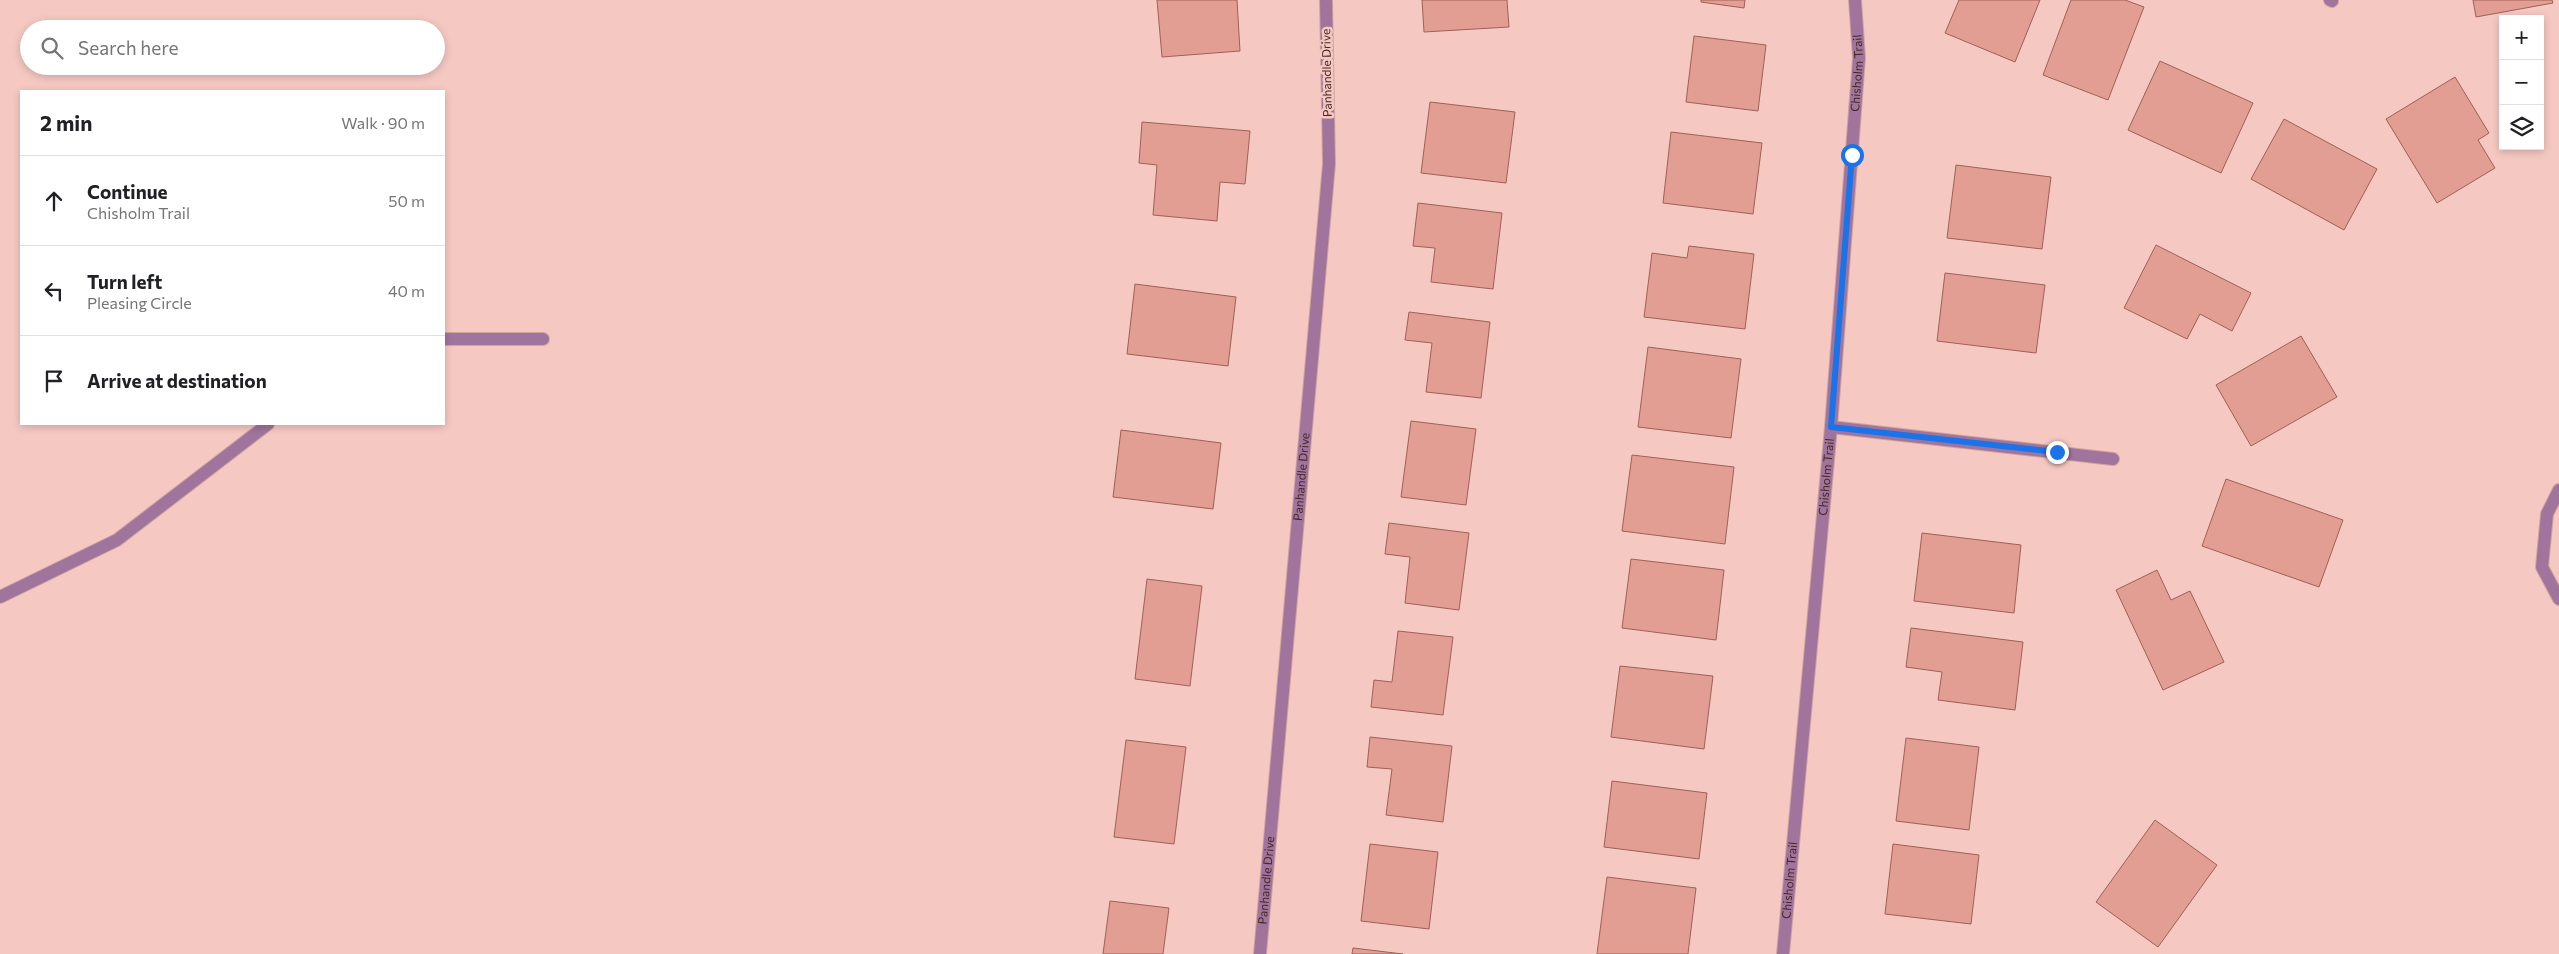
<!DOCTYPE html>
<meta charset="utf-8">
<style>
:root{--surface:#fff;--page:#f6f6f6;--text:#202124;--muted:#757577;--line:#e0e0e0}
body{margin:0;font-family:Commissioner,sans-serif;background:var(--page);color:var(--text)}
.controls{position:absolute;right:15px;top:15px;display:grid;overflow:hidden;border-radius:0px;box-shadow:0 2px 8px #0003}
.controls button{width:45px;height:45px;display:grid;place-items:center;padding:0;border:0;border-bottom:1px solid var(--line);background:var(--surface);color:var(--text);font:25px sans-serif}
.stop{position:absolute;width:15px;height:15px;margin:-11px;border:4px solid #1a73e8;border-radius:50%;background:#fff}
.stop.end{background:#1a73e8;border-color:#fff;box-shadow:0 1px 5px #0008}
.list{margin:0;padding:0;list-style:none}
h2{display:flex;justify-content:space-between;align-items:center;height:65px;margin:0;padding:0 20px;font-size:21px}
h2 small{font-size:16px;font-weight:400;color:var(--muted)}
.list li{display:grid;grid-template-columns:32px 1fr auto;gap:15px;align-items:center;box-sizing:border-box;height:90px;padding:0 20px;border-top:1px solid var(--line)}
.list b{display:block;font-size:19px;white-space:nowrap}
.list p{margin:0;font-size:16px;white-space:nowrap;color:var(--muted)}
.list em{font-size:16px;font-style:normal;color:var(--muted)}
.icon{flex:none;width:28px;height:28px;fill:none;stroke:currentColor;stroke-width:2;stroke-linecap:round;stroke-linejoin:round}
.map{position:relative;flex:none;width:2559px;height:954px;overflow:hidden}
.search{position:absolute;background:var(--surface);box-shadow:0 2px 8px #0003;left:20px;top:20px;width:425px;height:55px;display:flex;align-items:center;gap:12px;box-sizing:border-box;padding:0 18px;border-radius:28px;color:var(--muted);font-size:19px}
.panel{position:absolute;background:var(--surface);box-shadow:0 2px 8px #0003;left:20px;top:90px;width:425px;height:335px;border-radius:0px}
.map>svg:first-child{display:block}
.building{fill:#e39e93;stroke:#9f6056}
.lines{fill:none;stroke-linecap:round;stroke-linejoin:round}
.minor-casing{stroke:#cea69f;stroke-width:14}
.minor{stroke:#a1749d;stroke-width:12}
.route{stroke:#1a73e8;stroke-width:6}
.labels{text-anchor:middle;stroke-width:5;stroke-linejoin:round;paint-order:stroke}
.street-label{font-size:12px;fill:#452925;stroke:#f5c9c2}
</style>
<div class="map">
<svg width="2559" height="954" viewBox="0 0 2559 954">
<rect width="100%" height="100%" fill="#f5c9c2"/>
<path class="building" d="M1157,0h80l3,51 -78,6z
M1422,0h85l2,27 -85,5z
M1701,0h44l-1,8 -43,-6z
M1959,0h81l-25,62 -70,-29z
M2071,0h54l19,7 -36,93 -65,-25z
M2473,0h79l1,3 -77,14z
M1694,36l72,9 -8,66 -72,-9z
M2160,61l93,42 -32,70 -93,-43z
M2455,77l34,56 -11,7 17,28 -58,35 -51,-84z
M1430,102l85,10 -9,71 -85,-10z
M2284,119l93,50 -33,61 -93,-51z
M1142,122l108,9 -5,53 -25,-2 -3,39 -64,-6 4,-50 -18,-2z
M1671,132l91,11 -9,71 -90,-11z
M1956,165l95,12 -9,72 -95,-11z
M1418,203l84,10 -9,76 -62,-7 4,-34 -22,-2z
M2156,245l95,48 -19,38 -32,-17 -13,25 -63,-31z
M1689,246l65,8 -9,75 -101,-12 8,-64 35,5z
M1945,273l100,12 -9,68 -99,-12z
M1135,284l101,13 -8,69 -101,-12z
M1409,312l81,10 -9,76 -55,-6 6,-49 -27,-3z
M2301,336l36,61 -86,49 -35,-61z
M1648,347l93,12 -10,79 -93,-11z
M1411,421l65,8 -10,76 -65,-8z
M1121,430l100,13 -8,66 -100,-12z
M1632,455l102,12 -9,77 -103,-13z
M2226,479l117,41 -24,67 -117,-41z
M1389,523l80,10 -10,77 -54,-7 5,-46 -25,-3z
M1922,533l99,12 -7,68 -100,-12z
M1631,559l93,11 -8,70 -94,-12z
M2157,570l14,30 19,-9 34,71 -61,28 -47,-100z
M1147,579l55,7 -12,100 -55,-7z
M1911,628l112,14 -8,68 -77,-10 4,-28 -36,-5z
M1398,631l55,6 -10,78 -72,-8 3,-27 18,2z
M1620,666l93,10 -9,73 -93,-12z
M1370,737l82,9 -9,76 -57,-7 6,-46 -25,-2z
M1906,738l73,9 -10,83 -73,-9z
M1126,740l60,7 -12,97 -60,-7z
M1612,781l95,12 -8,66 -95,-12z
M2155,820l62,45 -59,82 -62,-45z
M1370,844l68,8 -9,77 -68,-8z
M1893,844l86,11 -8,69 -86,-10z
M1607,877l89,11 -8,66h-91z
M1110,901l59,7 -6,46h-60z
M1353,948l50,6h-51z"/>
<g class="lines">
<defs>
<g id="minor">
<path d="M2330,0l2,1"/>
<path d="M444,339h99"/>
<path d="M1831,427l282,32"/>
<path d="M2559,490l-12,24 -5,53 17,32"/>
<path d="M0,597l117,-57 151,-116"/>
<path id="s1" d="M1260,954l69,-790 -3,-164"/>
<path id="s2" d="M1783,954l48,-527 28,-369 -4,-58"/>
</g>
</defs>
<use href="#minor" class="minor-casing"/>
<use href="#minor" class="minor"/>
</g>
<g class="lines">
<path class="route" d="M1852,155l-21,272 226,25"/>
</g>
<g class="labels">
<g class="street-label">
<text transform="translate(1327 73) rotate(-91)" y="4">Panhandle Drive</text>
<text dy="4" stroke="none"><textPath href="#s2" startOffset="884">Chisholm Trail</textPath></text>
<text dy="4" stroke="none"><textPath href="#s1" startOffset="479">Panhandle Drive</textPath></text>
<text dy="4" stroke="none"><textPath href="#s2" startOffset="479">Chisholm Trail</textPath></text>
<text dy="4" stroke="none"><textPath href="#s1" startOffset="74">Panhandle Drive</textPath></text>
<text dy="4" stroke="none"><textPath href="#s2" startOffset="74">Chisholm Trail</textPath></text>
</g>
</g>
</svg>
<div class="controls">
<button>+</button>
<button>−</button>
<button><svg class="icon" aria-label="layers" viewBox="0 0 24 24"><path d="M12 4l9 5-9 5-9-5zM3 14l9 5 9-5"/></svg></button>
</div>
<div class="stop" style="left:1852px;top:155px"></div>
<div class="stop end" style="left:2057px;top:452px"></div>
<div class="search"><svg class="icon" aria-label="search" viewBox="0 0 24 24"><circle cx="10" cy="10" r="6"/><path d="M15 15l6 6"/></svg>Search here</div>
<section class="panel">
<h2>2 min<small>Walk · 90 m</small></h2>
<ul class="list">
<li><svg class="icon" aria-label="ahead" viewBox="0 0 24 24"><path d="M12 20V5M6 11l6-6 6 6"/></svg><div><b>Continue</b><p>Chisholm Trail</p></div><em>50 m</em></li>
<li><svg class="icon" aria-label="left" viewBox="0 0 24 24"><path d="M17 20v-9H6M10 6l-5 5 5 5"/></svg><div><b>Turn left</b><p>Pleasing Circle</p></div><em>40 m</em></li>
<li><svg class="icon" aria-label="arrive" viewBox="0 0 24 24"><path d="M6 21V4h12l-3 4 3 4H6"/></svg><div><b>Arrive at destination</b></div></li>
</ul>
</section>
</div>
